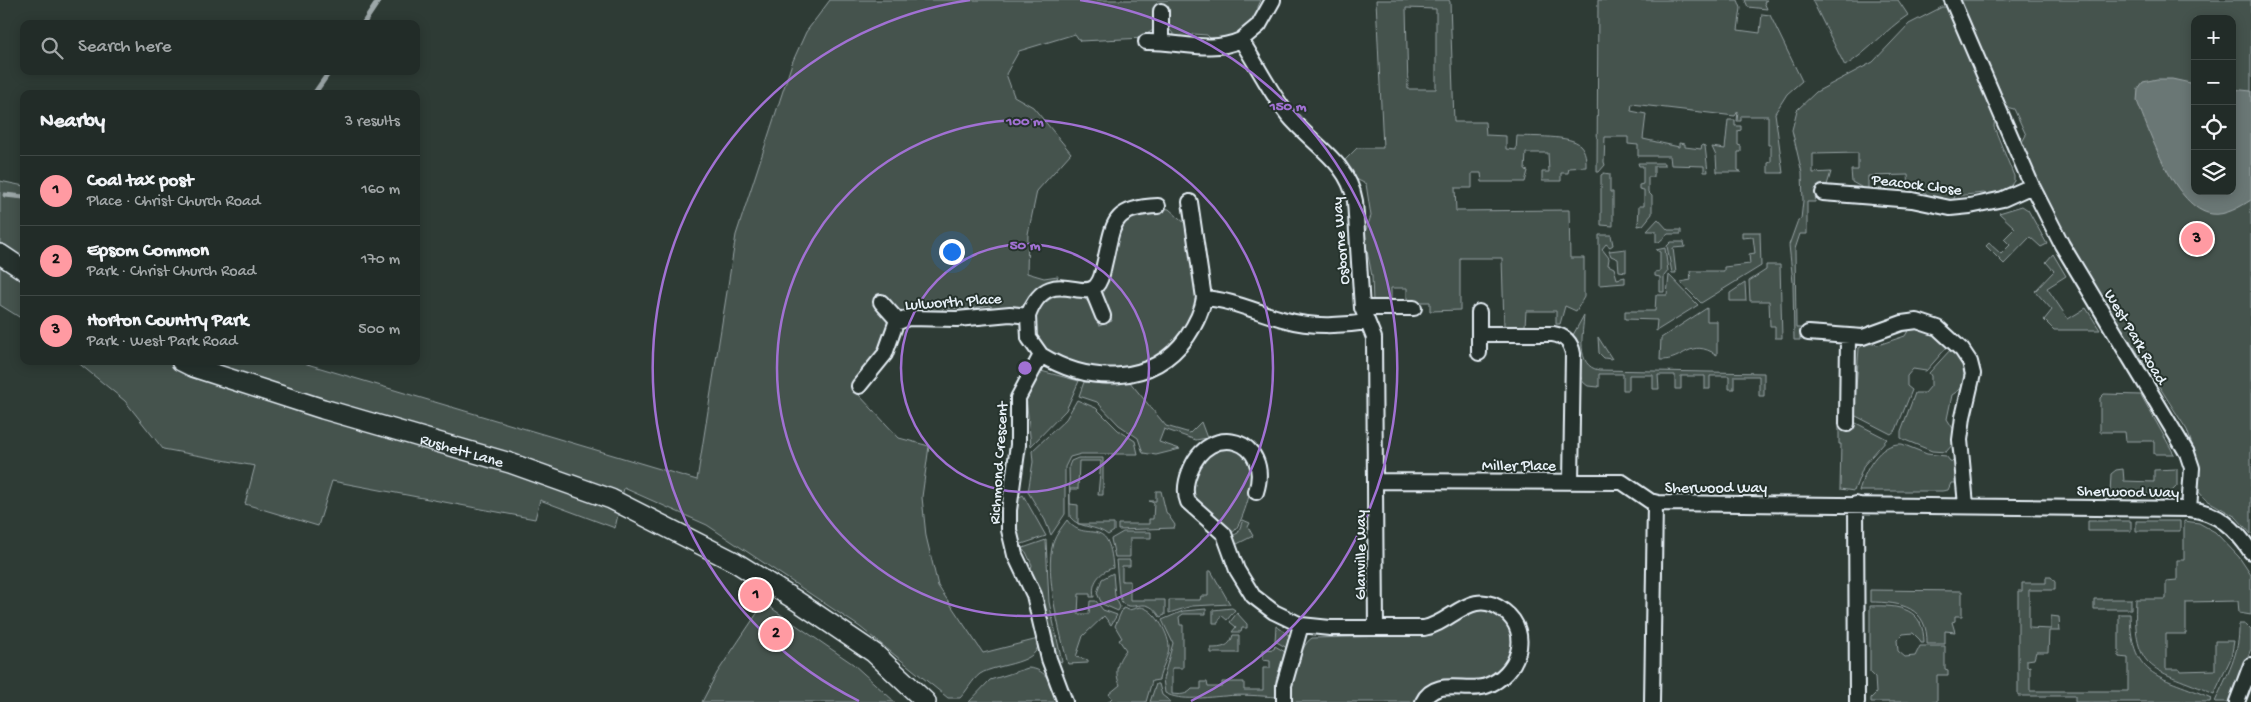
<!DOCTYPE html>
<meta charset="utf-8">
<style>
:root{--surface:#222c28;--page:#2a3430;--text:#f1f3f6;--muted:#a2a7a8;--line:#3f4845;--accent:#ff9aa2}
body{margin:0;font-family:"Gochi Hand",sans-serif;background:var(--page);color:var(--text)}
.controls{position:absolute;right:15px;top:15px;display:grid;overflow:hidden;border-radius:10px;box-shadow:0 2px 12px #0003}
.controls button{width:45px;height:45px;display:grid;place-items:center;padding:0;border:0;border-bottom:1px solid var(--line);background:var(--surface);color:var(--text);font:25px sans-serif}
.you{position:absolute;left:951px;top:251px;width:18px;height:18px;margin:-12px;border:4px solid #fff;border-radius:50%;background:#1a73e8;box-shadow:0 0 0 8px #1a73e833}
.badge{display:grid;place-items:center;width:32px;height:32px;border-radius:50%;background:var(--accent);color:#111;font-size:16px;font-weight:700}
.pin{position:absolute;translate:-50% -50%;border:2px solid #fff;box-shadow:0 1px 5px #0006}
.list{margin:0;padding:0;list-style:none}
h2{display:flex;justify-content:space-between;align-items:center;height:65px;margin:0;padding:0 20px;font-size:21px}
h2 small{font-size:16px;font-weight:400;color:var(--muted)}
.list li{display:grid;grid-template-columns:32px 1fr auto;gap:15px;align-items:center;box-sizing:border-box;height:70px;padding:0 20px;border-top:1px solid var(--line)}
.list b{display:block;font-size:19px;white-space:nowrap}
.list p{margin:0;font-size:16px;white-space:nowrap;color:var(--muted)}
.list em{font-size:16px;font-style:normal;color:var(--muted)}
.icon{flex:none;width:28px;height:28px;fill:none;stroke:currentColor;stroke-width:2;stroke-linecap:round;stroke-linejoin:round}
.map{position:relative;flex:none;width:2251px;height:702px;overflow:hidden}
.search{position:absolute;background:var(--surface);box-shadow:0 2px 12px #0003;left:20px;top:20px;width:400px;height:55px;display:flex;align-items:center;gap:12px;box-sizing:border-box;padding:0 18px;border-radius:10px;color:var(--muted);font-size:19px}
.panel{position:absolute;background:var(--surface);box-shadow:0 2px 12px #0003;left:20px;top:90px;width:400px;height:275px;border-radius:10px}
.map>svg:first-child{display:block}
.green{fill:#45524e;stroke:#96a2a3;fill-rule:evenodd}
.water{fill:#6b7775;stroke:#9da8a9}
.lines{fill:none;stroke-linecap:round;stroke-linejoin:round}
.stream{stroke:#9da8a9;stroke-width:5}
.minor-casing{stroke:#e8f1f8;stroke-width:18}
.secondary-casing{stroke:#e8f1f8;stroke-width:22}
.minor{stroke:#26332d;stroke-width:14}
.secondary{stroke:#26332d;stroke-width:19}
.ring{fill:none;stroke:#a171d3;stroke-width:2.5}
.labels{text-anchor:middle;stroke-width:4;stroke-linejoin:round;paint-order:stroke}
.street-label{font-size:16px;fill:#e8f1f8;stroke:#26332d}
.centre{fill:#a171d3;stroke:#26332d;stroke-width:2.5}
.ring-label{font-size:15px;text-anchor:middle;font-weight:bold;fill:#a171d3;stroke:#26332d;stroke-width:4;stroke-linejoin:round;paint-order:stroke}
</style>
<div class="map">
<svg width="2251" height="702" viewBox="0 0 2251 702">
<rect width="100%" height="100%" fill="#2e3b35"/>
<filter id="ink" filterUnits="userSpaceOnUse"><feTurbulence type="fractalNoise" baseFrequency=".02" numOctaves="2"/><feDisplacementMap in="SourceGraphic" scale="10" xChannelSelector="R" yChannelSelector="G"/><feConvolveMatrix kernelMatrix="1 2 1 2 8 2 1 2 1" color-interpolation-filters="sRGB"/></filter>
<g filter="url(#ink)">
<path class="green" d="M830,0h431l-3,7v7c-10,15 -28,25 -46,26l-5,-5 -14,-1 -5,4 -14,-3 -7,-9 -1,-20 -10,-1 -1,24 -10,6v3l-65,3 -5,-7 -56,17 -13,23 8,22 19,11 38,46 -34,38 -9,43 -1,39 17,5 14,-2 -2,5 -22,12 -10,13 -30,3 -5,-4 -19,4 -26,-1 -5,5 -42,-3 -14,-14 -10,8c5,6 13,13 15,20 5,18 -26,48 -37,60l10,9 -2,2 40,43 30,8 -7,51 4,39 12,50 45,67 55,-14c5,26 -41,24 -58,35 -8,6 -13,17 -20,24h-12l-88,-71 -153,-102 -83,-37 -9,40 -75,-28 -5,19 -203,-38 -14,45 -73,-22 10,-38 -92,-17 -38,-48 -49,-40h221l400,119 39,-245 56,-172 14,-31z
M1376,0h73l1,2 4,120h31l1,13 20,1v13l10,1 1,-14c14,1 54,-1 63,9 6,6 6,14 6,22l-17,1 -1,5h-7v8h-19v-9h7l-1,-19h-22l-1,17 3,1 -3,11h-43l-1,-9h-9v15h-17l1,23 113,-1 1,48h14v39l-8,14 -11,-5 -5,18h-4v-13h-30l-1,15h-21l-2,-68h-42v52l-30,1v-9h-23v-14h-16v13l-18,1 -1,-26 -8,-41 7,-19 -5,-32 -10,-5 -11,-19 12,-12h26zM1406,8l30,1v80h-28z
M1598,0h140l3,8 -3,22 22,3 2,-19 8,1 32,66 -15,13 -12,19 8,60h-15v-10l3,-1v-17h-3v-29h-27v5h-4l1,-10 -3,5 -103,-12 -1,7 15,3 -3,25 36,8v-4l6,1v3l16,2 1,-4 3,1 3,26h-4v-6l-33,-1 -1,-9h-32v-11l-10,-1v-7h-23l-1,25 1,3 -6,7h-2z
M1745,0h22l-3,2 3,7 -19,-2z
M1812,0h86l10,15c-23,15 -40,37 -63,51z
M1958,0h293v534l-15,-17 -31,-18 -6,-7 -2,-33 -10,-29 -120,-188 -28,-57 -16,-38 -1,-5 4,-7 -12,-26 -8,-2zM2195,19h37v172h-37z
M1942,7h6l47,108 -1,12 20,49v5l-3,4 2,6 -23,6 -6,-4 -29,3 -2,5h-3l-21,-5 -8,-7 -12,-2 -1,-12 -40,1v15l-16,-9 -1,-12h7v-17l-45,1v19l18,-1 -4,13 -10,3 -2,14h-8v32h-7l-5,15 1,79h7v5h-3v7h-6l-1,-58 -4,-37 9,-25 3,-1 2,-18 -1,-28 -10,-43 5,-20 19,-18 57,-30 36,-38z
M1728,120h7v6h6v4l-3,1v14l3,1v6h-3v18l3,2h-24l-1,-16 -4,-9 13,2z
M1638,163h26v3h-10v11h-6v15l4,4v18l-9,11 -5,1 1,-20h5v-16l-5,-1v-4l4,-1v-18h-4z
M1604,173l6,1v18h3v34l-12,-1v-50z
M0,181l24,5v134l-24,-15z
M2022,206l6,4 19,34 -6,3 -11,-10 -26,27 -18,-18 3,-3 12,11 9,-9 -6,-6 11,-11 -16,-15z
M1162,208l7,1 19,17c3,18 13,68 8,83 -22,60 -100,76 -150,41 -39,-28 19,-78 42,-48 5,7 8,17 11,24l13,-5c-3,-8 -9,-20 -9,-30 1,-9 6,-17 7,-26 5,-38 10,-53 52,-52z
M1658,219l10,11h13v4h-13l-9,8h-3v-11h-9z
M1742,232h18l1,34 -60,37 -21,-21 11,-2 -1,-9h34v-4l26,-3 -1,-10 6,-1 -2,-16 -11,1z
M1599,235h12l2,10 -3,2 -4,-3 -4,5 7,9 -1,7 6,3 3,11 8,-2v6l-26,2z
M1671,242h13l1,5 -12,1 3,25h-4l-5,-27z
M1665,248l3,23 -4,5v16h-4v-15l-5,-1v-4l5,-1v-19l-4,-2z
M1626,249v23l-7,-1 -1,-12 -7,-3 -2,-5z
M2053,254l13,22 -19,12 21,31 18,-11 14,22h-46l-10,-10 8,-10 -17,-19 19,-20 -8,-9z
M1766,265h14l2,73h-7v-12h-5l-1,-25h-19l-1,-20 17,-11z
M1669,275l29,30 -42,26 1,-11 -32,-1v-8h30l1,-16h11z
M1745,283l1,18h-16v-8z
M1707,308v13h10v34c-28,-18 -32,6 -57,5l1,-22z
M1584,315c-1,18 -9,51 15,55l165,3v23h-5v-20h-25v13h-5v-13h-19v13h-5v-13h-24v13h-6v-14h-17l1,14h-6v-14h-24v15h-6v-16h-24v13l-11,-1c-16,-9 -2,-33 -15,-51z
M1918,327l12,3 18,16 -22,25 -13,-2 -6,7v10l5,4 -16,40 -5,4 -37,-19 5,-67 8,-5 11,2 27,-9 4,-7z
M1598,337l14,22 -8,-1 -5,-5z
M1951,349c13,14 15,21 11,39l-10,7 -5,24 7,11 -1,14 -7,8 -14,-1 -27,-11 -4,-2v-7l14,-38h10l6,-7v-10l-2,-3z
M1041,371l38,10 -13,29 -35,36 -5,-50z
M1129,381l37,45 24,7 11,-11 6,16 -11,2 -32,-11 -5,13 21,7 -24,6 -13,-2 -5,-15 -19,-13 -22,-23 -18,-6 5,-14 23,2z
M2104,394l37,1 33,59h-20v-13h-28l-1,-9h-25v-34z
M1077,400l19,8 22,22 17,11 3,13h-57l-11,3 -5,10v47l-14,21 -6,-15 -17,-28 5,-30 -1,-11 34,-32z
M1854,422l33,17 -23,26 -10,26 -14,-2 1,-45h-2v-17h15z
M1902,444l25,10 19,2 4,5 5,1 2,21h-6l-3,7 -6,1h-83c5,-19 20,-49 43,-47z
M1219,448c10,0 20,-1 27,8 3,3 7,10 7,14 1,13 -11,58 -22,64 -6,-8 -11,-15 -18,-21 -5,-4 -11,-7 -15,-13 -14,-19 5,-41 21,-52z
M1078,458h25v37h-5l3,-34h-22l-1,28h-8v15l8,1v19h36v7l-6,4c-11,-10 -29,-6 -38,-18l-1,-51 2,-5z
M2123,469l1,12 30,1v-12l23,-1v17l-8,8h-59l1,-20 5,-4z
M1156,491h5l5,21 9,13 -1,3 -56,2v-6h31v-5h4l1,-16 -5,-2h7z
M1023,495l23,41 -24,8 -3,-1c-3,-16 -3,-30 -1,-45z
M1067,520c19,26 42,-9 46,48 -14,4 -22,15 -19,29h-4v-3h-11l-1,20h11l1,-13h6l7,9 14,5 -6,10 -7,-9 -21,20 -7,21 12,3v3l-20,1c-8,-31 -24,-90 -15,-121 3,-9 9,-16 14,-23z
M1243,520l7,3 -2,4 5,9 -18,9 -3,-9 6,-3z
M2088,521h43v10h-43z
M2136,521h44v10h-44z
M2184,521l15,2 16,9 24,25 12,18v40l-12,-2 -1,-12 -52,1v32h-20v35h13l1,2 35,-1v-29h19l-3,17 -17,36c-59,-27 -82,-18 -78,-95h30v-18l11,-1v-20h7z
M1123,532h28v6h-21v19h-15l-4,-18z
M1046,540l3,62 13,60 -5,-2 -27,-88 2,-7 -6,-13 -6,-3z
M1116,560h14v6h-8v15h8v19h35v15l-5,2c-14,-23 -25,-4 -38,-14l-3,-10z
M1208,571h3l19,33 -38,2 -23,7v-13h31l1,-4h7z
M1113,573l2,23 5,11 -2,4 -16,-7 -5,-11 5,-14z
M2046,577h5l4,5v8h-26v38l22,1v-13l8,1 1,14h-11l-1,21h-12l-2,7 -7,1v7l3,-1v25h98v-33l-9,-1v-43h11c1,67 32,61 81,84l-1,4h-135v-6h-57v-105h4v-8h24z
M1870,590l92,1v25h-7v5l-3,1 3,10 -10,-1v13h-18c1,-37 -26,-42 -57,-42z
M2094,599h37v10h-37z
M764,603l89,61 42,38h-193l15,-29z
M1870,606c30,-1 54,2 54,37h-3l-1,-3 -7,-7 -10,1 -6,6 1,11 7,6 10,-1 5,-10h25v23l3,1v5h-11v27h-66v-4l5,-5 -1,-16 -5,-5z
M1140,607c14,1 28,25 29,39 0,11 -8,22 -10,34l-7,1 -6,21h-38l4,-4 -3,-4 11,-9c-6,-13 -3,-24 6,-35l-7,-10 3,-2 -7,-12 8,-18 6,2z
M1232,608l3,2 -8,10 -6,-5 -3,8h-5v-13z
M1206,609v5h-23l-4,3 1,8h3v43h-11v26c8,1 15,1 20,-5h9v-7h6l1,5h14v-5h22v8h19v-22h7v-7l-7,-1v-10l11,-1 1,-3 10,6 -9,28 1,17c-17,-1 -35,-3 -52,-1 -18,1 -44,6 -60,-3l-2,-14 10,-36 -11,-23 21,-9z
M1478,610c20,-1 40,17 35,39 -2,10 -12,18 -19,24 -25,21 -60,-9 -76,29h-127c0,-15 7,-56 21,-64l120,-3 35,-22z
M1237,613l10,11v4h-5l-1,4h-9l4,-5 -6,-5z
M2239,624h6l6,6v19l-22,53h-14c12,-28 25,-47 24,-78z
M1276,626l13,9 -2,13 -12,-7z
M1233,635h6v18h-28v-5c11,0 19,-1 22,-13z
M1028,668c20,1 24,18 31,34h-90l21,-22z
M1156,684h3l3,11 9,7h-21z"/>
<path class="water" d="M2172,79l23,5v107h37v-102l19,2v109c-11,7 -26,16 -39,14 -37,-5 -63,-83 -75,-113l1,-12 5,-7 14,-3z"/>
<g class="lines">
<path class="stream" d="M363,24l16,-24
M314,94l16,-23
M5,195l19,2"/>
<defs>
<path id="minor" d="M1952,0l80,186 30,59 125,208 5,15 -3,41
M1161,11v31
M1241,40l18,-15 14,-25
M1146,42c32,-1 64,12 95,-2 16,25 29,52 47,75 24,30 60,46 67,86l7,107 12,30 2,290
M1823,193l89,7 38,8 20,-2 33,-7 29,-13
M1190,202l14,96
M1092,289l11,27
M881,302l17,19
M1362,308h52
M1479,312v22h74c12,2 18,8 20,20l-2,127
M1028,316c19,-52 54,-14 68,-30 5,-5 7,-15 8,-21 10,-40 5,-57 54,-59
M1808,333l55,4 39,-14 15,-2 21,7 24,22 8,12 3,12 -10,43 -3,23 6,65
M1479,353v-19
M859,386l26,-32 11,-31 12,-5 49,1 53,-5 18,2 1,22 12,17
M1847,424l1,-87
M1377,481l245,1 28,19 8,2 531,6c29,3 47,20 62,43
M1256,492c17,-53 -47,-72 -66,-21 -4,10 -6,21 -2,31l36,32 13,36 16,26 21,16 27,13 -17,60v17
M1856,504l1,198
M1301,625l29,3h94c28,-5 48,-42 80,-17 29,22 14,64 -18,75 -20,7 -51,-9 -63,16
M1065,702l-16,-43 -15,-64 -19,-40 -6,-25v-20l9,-65v-47l23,-43c48,29 111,31 146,-18 8,-12 15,-24 17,-39 29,2 54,15 82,22 24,7 56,6 81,2
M1652,702l3,-199
M2237,702l14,-37"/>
<g id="secondary">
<path d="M0,254l24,16"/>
<path id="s1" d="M181,361l12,6 130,42 187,54 101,36 124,63 62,39 77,52 52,49"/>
</g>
</defs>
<use href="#minor" class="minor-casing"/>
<use href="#secondary" class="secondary-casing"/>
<use href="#minor" class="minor"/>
<use href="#secondary" class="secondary"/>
</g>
</g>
<g class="ring">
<circle cx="1025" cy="368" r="124"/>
<circle cx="1025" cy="368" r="248"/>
<path d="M859 701A372 372 0 0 1 970 0M1080 0A372 372 0 0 1 1191 701"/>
</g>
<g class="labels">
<g class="street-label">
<text transform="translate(1917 183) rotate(7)" y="6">Peacock Close</text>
<text transform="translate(1339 241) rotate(-95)" y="6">Osborne Way</text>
<text transform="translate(953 300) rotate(-4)" y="6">Lulworth Place</text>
<text transform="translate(2137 336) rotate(59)" y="6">West Park Road</text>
<text dy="6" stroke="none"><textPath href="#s1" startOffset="295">Rushett Lane</textPath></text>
<text transform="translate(997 463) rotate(-86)" y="6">Richmond Crescent</text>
<text x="1519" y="470">Miller Place</text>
<text x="1716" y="492">Sherwood Way</text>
<text transform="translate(2128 490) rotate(1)" y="6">Sherwood Way</text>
<text transform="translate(1359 555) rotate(-90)" y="6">Glanville Way</text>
</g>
</g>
<circle cx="1025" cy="368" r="8" class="centre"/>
<g class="ring-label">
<text x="1288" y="110">150 m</text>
<text x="1025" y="125">100 m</text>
<text x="1025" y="249">50 m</text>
</g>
</svg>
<div class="controls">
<button>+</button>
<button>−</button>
<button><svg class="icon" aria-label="locate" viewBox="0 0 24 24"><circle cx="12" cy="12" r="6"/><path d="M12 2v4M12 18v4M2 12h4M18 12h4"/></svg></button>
<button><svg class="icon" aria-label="layers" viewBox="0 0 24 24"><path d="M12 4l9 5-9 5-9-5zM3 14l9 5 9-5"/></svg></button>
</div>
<div class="you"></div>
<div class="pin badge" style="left:756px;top:595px">1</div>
<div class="pin badge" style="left:776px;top:634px">2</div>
<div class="pin badge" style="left:2197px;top:239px">3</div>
<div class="search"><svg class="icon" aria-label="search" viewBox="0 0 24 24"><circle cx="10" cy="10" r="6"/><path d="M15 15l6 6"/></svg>Search here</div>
<section class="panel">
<h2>Nearby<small>3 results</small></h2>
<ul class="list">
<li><span class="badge">1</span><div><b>Coal tax post</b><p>Place · Christ Church Road</p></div><em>160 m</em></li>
<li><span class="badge">2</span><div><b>Epsom Common</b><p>Park · Christ Church Road</p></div><em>170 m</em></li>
<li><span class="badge">3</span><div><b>Horton Country Park</b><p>Park · West Park Road</p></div><em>500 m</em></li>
</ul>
</section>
</div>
